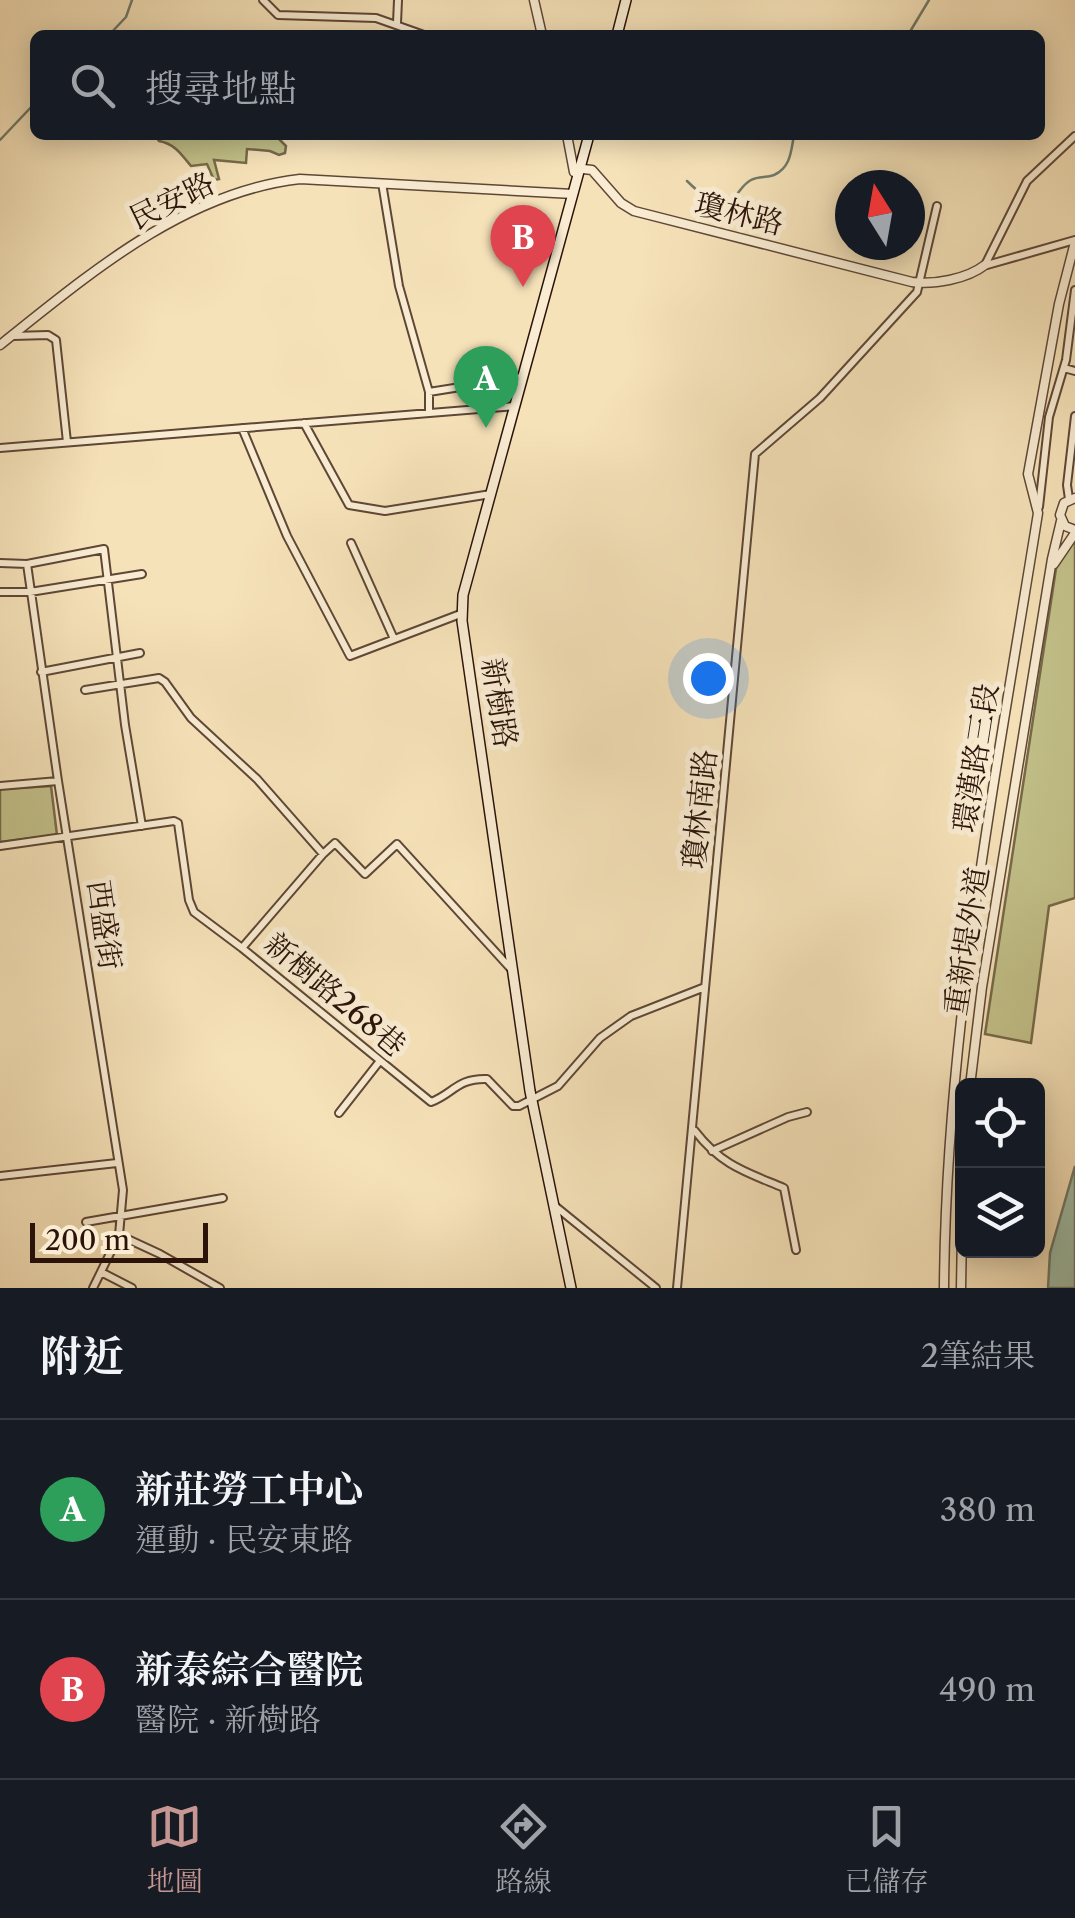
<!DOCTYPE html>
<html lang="zh-TW">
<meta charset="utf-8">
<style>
:root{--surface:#171b24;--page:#20242c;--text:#f1f3f6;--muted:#9ea1a6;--line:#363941;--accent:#c59692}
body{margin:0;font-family:"Libre Caslon Text","Noto Serif TC",serif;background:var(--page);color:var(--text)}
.controls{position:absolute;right:30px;bottom:30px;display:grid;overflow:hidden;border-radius:15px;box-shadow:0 5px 25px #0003}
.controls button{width:90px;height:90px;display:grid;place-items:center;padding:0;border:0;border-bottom:2px solid var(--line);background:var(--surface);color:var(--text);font:50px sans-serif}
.compass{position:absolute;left:835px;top:170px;width:90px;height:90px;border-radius:50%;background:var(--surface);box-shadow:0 5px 25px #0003;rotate:349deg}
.scale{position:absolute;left:30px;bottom:25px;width:178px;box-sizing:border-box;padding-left:10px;border:5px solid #2b130a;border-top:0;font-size:28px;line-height:35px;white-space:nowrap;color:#2b130a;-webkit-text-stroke:8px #f9ecd2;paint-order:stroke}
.you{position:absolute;left:708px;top:678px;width:35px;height:35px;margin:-25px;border:8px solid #fff;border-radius:50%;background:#1a73e8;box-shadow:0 0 0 15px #1a73e833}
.badge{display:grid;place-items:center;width:65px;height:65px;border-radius:50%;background:var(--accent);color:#fff;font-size:32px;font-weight:700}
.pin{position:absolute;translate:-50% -82px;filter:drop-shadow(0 2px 5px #0008)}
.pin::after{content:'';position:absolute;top:52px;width:35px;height:30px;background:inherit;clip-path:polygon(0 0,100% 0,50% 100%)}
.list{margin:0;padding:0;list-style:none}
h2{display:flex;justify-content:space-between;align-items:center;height:130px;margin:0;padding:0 40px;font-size:42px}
h2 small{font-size:32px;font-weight:400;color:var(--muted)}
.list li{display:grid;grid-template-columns:65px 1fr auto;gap:30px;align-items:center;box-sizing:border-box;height:180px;padding:0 40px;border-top:2px solid var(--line)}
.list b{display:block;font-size:38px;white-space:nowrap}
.list p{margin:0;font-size:32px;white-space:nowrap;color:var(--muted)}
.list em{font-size:32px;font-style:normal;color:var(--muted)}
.icon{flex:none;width:55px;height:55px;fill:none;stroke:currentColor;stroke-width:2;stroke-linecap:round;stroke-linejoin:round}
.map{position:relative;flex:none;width:1075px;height:1288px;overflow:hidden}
.search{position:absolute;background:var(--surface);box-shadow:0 5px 25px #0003;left:30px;right:30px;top:30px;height:110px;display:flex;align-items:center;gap:25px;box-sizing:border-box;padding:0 35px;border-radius:15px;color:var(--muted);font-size:38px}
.sheet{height:490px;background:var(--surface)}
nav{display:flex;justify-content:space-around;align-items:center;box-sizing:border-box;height:140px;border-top:2px solid var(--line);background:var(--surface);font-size:28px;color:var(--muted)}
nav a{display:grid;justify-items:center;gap:5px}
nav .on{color:var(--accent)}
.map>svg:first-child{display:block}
.green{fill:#c3c18a;stroke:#776a4a;stroke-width:2.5}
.water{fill:#9ebfa9;stroke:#707a69;stroke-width:2.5}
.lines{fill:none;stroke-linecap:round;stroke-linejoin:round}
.stream{stroke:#707a69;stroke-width:2.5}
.minor-casing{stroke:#5e4736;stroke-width:10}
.tertiary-casing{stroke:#5e4736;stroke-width:11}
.secondary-casing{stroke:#2b130a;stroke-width:12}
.minor{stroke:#f9ecd2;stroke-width:6}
.tertiary{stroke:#f9ecd2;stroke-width:8}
.secondary{stroke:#f9ecd2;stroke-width:9}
.labels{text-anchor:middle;stroke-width:10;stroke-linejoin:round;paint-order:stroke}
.street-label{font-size:30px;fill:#2b130a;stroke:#f9ecd2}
</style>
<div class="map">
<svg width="1075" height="1288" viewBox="0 0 1075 1288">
<rect width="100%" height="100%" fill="#f6e2b9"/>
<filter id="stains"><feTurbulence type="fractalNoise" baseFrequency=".002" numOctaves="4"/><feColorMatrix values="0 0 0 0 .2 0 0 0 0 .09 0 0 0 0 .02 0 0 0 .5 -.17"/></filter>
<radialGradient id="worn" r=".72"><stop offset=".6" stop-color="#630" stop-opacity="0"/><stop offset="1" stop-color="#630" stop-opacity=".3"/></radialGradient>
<path class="green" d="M155,135h120l11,11 -1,7 -6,2 -9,-4 -23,-2 -1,14 -32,-3 5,19 -5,1 -7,-16 -16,2c-10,-12 -16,-22 -32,-25z
M1075,540v358l-26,8 -18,137 -46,-9 72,-472z
M51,786l6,49 -57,7v-53z"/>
<path class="water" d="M1075,1166v122h-27l2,-35z"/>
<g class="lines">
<path class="stream" d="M109,35l17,-18 6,-17
M908,35l21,-35
M0,140l35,-37
M687,181c11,11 32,30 47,16 7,-6 8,-12 17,-17 8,-4 15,-2 23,-5 17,-8 17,-24 20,-40"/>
<defs>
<path id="minor" d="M263,0l15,15 98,3 48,17
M397,23l1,-23
M382,183l17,103 30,106v21
M985,265l42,-84 48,-45
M987,265l88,-25
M13,336l35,-1 8,5 11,102
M1064,368l11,3
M429,392l94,-15
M304,423l45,82 36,6 106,-17
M242,428l45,108 63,120 113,-43
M0,448l515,-42
M1069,499l-2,-14 8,-69
M1039,507l10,-90 17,-57 9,-70
M351,543l43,96
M0,563l27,1 77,-15 21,176 17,101
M27,564l31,217 65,409 -4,45 -26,53
M0,592h30l112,-18
M41,672l99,-19
M85,690l74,-12 6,4 26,36 66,61 66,75 -81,94 189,154c22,-8 26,-24 56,-23l26,27h6l39,-20 42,-48 31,-22 74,-29
M0,786l58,-5
M0,846l174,-25 4,2 11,77 5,12 48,36
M323,854l12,-11 30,31 32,-30 114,125
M339,1113l40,-51
M695,1131c27,35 51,41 89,57l12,62
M712,1151l76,-34 19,-5
M0,1176l117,-13
M555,1206l101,82
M86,1222l137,-24
M119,1235l41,19 60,34
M101,1272l31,16
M677,1288l78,-834 65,-56 97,-106 20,-86"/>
<path id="tertiary" d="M534,0l8,35
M567,135l7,37
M574,168l18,2 29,33 13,8 278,71c22,3 55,-3 73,-17
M0,345c88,-70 184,-153 300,-166l273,15
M1075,498l-11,5 -4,12 5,11 10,4
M1054,564l21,-31
M970,1086l12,-99 70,-428 9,-38
M944,1288c2,-261 53,-518 94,-775l-10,-39 31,-170 16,-62
M961,1288l1,-55"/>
<path id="secondary" d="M617,35l9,-35
M571,1288l-41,-197 -68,-470 1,-26 126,-460"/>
</defs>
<use href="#minor" class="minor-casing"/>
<use href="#tertiary" class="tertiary-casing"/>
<use href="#secondary" class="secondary-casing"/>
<use href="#minor" class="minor"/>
<use href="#tertiary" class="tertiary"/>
<use href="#secondary" class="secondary"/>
</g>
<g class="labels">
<g class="street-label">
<text transform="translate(172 201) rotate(-26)" y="10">民安路</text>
<text transform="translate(739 214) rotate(14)" y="10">瓊林路</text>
<text transform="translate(499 703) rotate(81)" y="10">新樹路</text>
<text transform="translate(976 758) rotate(-81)" y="10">環漢路三段</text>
<text transform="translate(700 809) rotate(-84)" y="10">瓊林南路</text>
<text transform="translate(104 925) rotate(82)" y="10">西盛街</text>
<text transform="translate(967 941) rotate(-81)" y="10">重新堤外道</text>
<text transform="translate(335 995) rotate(40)" y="10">新樹路268巷</text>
</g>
</g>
<rect width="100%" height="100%" filter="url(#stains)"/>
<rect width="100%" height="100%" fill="url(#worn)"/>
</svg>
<div class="controls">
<button><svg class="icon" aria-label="locate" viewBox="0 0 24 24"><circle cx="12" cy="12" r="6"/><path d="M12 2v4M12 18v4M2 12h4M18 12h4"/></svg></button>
<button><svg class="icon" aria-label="layers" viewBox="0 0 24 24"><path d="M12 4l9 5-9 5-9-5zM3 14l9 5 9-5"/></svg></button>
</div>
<svg class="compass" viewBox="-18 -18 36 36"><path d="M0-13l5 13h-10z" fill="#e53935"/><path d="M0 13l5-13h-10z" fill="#9ea1a6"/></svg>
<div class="scale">200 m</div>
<div class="you"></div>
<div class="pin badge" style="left:486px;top:428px;background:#2e9e5b">A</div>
<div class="pin badge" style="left:523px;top:287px;background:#e0444e">B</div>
<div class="search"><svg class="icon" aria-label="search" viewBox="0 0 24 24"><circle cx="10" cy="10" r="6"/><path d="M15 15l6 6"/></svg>搜尋地點</div>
</div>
<section class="sheet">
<h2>附近<small>2筆結果</small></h2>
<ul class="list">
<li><span class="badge" style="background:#2e9e5b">A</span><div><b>新莊勞工中心</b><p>運動 · 民安東路</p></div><em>380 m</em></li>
<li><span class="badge" style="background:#e0444e">B</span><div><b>新泰綜合醫院</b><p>醫院 · 新樹路</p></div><em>490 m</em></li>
</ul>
</section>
<nav>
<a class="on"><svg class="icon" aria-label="map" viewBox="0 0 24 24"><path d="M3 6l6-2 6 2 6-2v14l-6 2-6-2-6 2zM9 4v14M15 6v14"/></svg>地圖</a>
<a><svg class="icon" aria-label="directions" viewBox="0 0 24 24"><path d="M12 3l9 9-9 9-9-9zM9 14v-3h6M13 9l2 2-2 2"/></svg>路線</a>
<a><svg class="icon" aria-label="saved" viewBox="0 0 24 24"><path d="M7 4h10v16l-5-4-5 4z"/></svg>已儲存</a>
</nav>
